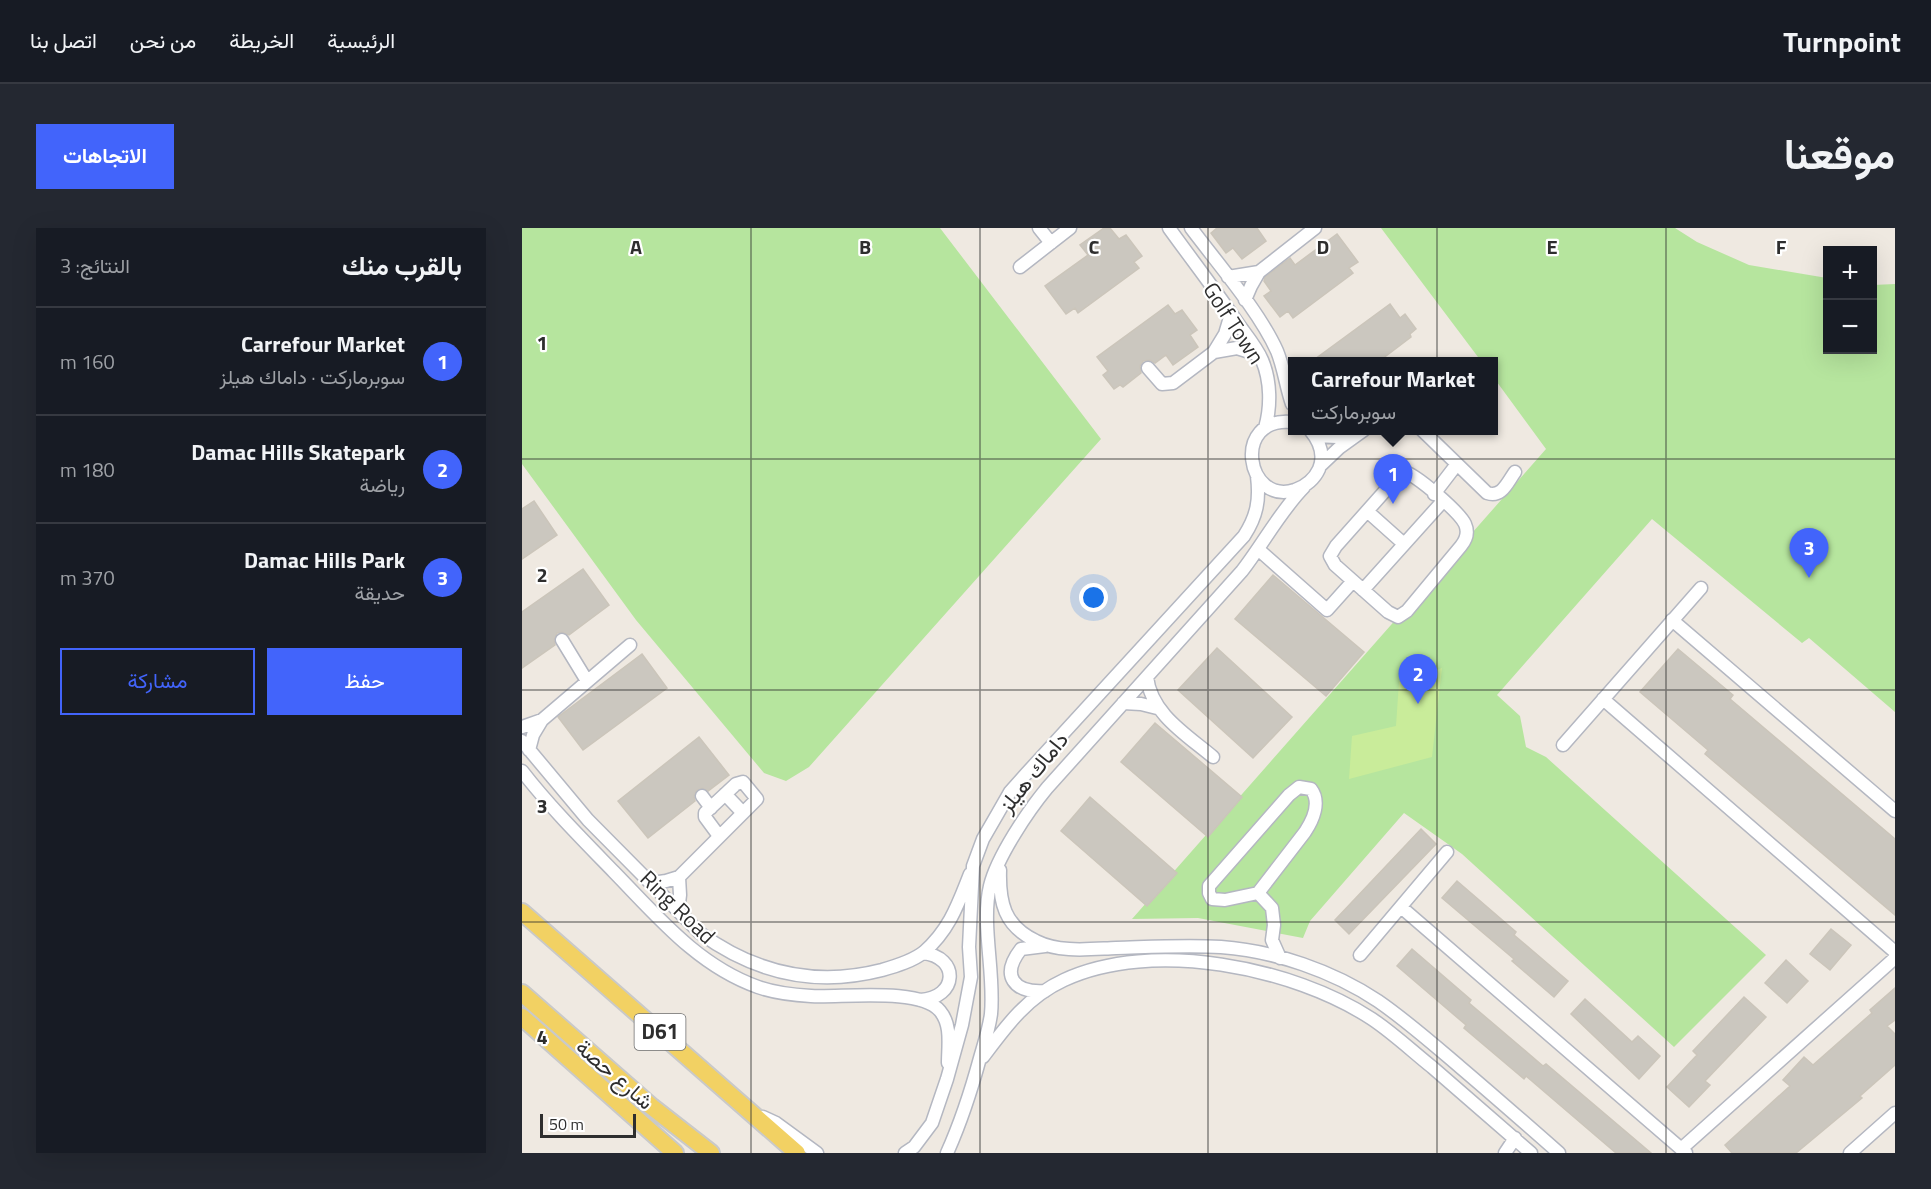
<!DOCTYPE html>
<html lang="ar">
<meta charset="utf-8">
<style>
:root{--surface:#171b24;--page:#242831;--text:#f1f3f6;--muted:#9ea1a6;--line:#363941;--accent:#4264fb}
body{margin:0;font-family:"Titillium Web",Vazirmatn,sans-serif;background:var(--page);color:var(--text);direction:rtl}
.controls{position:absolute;right:18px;top:18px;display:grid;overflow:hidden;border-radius:0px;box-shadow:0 6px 24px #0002}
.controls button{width:54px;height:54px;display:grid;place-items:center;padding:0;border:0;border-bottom:2px solid var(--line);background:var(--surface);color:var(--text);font:30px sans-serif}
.scale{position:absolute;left:18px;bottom:15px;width:96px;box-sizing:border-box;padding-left:6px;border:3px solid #2e2e2e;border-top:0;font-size:16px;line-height:21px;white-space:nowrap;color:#2e2e2e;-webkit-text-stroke:4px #fff;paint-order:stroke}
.you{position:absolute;left:572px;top:370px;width:21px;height:21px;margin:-15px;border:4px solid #fff;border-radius:50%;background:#1a73e8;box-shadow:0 0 0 9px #1a73e833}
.badge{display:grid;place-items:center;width:39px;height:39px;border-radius:50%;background:var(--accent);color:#fff;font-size:20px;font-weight:700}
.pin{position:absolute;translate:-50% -50px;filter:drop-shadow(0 2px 3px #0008)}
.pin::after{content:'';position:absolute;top:32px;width:21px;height:18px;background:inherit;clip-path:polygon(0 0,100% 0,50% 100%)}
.popup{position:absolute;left:766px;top:129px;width:210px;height:78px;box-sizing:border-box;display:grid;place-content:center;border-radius:0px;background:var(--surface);filter:drop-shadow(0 2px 4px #0005);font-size:20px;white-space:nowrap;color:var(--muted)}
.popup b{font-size:22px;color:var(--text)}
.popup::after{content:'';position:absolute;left:50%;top:100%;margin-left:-12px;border:12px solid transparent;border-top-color:var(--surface)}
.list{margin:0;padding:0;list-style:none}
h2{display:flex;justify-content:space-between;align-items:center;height:78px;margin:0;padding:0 24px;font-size:26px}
h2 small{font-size:20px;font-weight:400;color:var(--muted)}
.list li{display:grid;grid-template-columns:39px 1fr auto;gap:18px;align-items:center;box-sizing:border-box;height:108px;padding:0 24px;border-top:2px solid var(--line)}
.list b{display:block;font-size:22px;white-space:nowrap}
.list p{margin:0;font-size:20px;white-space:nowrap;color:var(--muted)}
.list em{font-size:20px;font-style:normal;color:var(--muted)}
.actions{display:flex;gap:12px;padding:18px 24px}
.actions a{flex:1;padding:14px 0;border:2px solid var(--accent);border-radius:0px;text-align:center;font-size:21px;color:var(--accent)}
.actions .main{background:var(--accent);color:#fff}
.map{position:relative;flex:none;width:1373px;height:925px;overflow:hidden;direction:ltr;border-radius:0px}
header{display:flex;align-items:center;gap:36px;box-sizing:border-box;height:84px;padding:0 30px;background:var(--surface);border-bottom:2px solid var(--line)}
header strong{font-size:28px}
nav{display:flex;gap:33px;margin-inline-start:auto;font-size:21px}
.intro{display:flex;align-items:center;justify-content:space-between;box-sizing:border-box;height:144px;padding:0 36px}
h1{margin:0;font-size:42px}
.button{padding:15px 27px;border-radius:0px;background:var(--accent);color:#fff;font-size:21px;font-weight:700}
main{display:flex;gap:36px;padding:0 36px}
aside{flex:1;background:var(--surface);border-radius:0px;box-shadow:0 6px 24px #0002}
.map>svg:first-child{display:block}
.green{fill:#b6e59e}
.pitch{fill:#c9ec9a}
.building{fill:#cbc7bf;stroke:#cbc5ba;stroke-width:1.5}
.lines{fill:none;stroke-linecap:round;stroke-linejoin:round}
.minor-casing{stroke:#b4b7c1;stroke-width:15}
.major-casing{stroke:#c9c9c9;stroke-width:20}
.minor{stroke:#fff;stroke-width:12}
.major{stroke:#f2d163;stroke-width:16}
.grid{fill:none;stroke:#2e2e2e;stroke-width:1.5;stroke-opacity:0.55}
.labels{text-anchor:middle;stroke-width:4.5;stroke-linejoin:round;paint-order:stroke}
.shield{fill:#fff;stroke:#6d6d6d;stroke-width:1.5}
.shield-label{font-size:21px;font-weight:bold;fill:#2e2e2e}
.street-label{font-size:22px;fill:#2e2e2e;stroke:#fff}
.grid-label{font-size:20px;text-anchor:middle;font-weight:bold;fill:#2e2e2e;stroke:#fff;stroke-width:4.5;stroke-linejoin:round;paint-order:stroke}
</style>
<header>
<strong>Turnpoint</strong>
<nav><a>الرئيسية</a><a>الخريطة</a><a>من نحن</a><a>اتصل بنا</a></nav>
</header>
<div class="intro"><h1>موقعنا</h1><a class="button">الاتجاهات</a></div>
<main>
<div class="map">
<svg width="1373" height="925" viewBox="0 0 1373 925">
<rect width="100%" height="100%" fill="#efe9e1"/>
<path class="green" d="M0,0h418l161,211 -292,328 -23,14 -22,-8 -128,-153 -114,-156z
M859,0h294l22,14 52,23 78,13 1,72h44l1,-65 22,-1v428l-86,-74 -7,5 -150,-124 -155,176 23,21 6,31 20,10 220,198 -92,92 -212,-193 -58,-41 -94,108 -7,17 -105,-20 -66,1 414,-470 -52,-71v-16l-13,-1z"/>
<path class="pitch" d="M920,440l-10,89 -83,22 3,-43 44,-10 3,-44z"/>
<path class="building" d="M582,0h6l9,11 7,-4 16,21 -8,6 5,6 -61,45 -3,-5 -9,6 -21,-28 43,-31 -8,-10z
M695,0h40l9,13 -24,18 -9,-11 -7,5 -15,-20z
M815,6l21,28 -9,6 4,5 -60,45 -5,-7 -8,6 -16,-21 7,-5 -7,-10 1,-4 25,-19 5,7z
M868,76l10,14 5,-4 11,15 -6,5 1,3 -33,25h-67z
M646,77l7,9 7,-4 15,20 -7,5 8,12 -25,18 -7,-10 -11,8 -5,-3 -7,1 -3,5 1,7 -18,14 -3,-2 -6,4 -11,-14 5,-4 -11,-14z
M12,273l23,34 -35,24v-50z
M61,341l26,36 -40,30 -7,-3 -5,1 -3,7 1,5 -33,23v-56z
M751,347l91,77 -38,44 -91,-77z
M695,420l75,69 -39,41 -75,-68z
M1156,421l55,46 -3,4 165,140v76l-190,-161 3,-4 -68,-58z
M120,426l25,34 -84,62 -25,-33z
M633,495l87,74 -34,40 -87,-75z
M177,509l30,38 -21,16 -6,-3 -5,2 -3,6 1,5 -47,37 -30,-37z
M568,569l87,76 -30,33 -86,-75z
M899,601l15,15 -87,90 -14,-14z
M935,653l59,51 -2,3 54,46 -14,16 -42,-36 2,-2 -72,-61z
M1309,701l20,16 -21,25 -20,-16z
M890,721l59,51 -2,3 74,63 3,-2 105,89h-35l-90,-77 -2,3 -60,-51 2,-3 -69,-59z
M1264,732l22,21 -21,22 -22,-20z
M1373,760v32l-8,6 8,8v31l-35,31 2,2 -66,55h-64l-7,-8 65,-59 -7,-6 21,-23 9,8 59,-52 -2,-3z
M1222,769l22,20 -61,64 5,4 -21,22 -22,-20 30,-32 -4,-4z
M1063,771l47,43 6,-6 22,20 -21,23 -68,-65z"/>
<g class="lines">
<defs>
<path id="minor" d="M517,0l12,15
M647,0c23,32 48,64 70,97 8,11 18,23 23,35 9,21 9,47 3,68
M669,0c27,36 68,83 86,123 7,17 9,36 15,53
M498,39l50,-39
M706,49l31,-5
M723,72l6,-14 8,-14 56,-44
M692,124l23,-4 22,7
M626,140l14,16 11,-1 41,-31 11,-18 6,-20
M770,194c-61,-6 -46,84 3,68 11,-4 19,-10 24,-21 6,-14 1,-27 -9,-39
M900,202l65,63c15,5 20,-10 28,-21
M793,208l22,1 18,-2
M798,238l19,-18 25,-18
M882,244c11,1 56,41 61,52 4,9 1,16 -4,22l-54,65 -9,6 -10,-5 -53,-47 -5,-9 6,-10 64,-72z
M912,266l23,-30
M845,283l37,33
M737,322l68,60 26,-29
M841,362l80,-89
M1150,392l223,191
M40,412l25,41
M625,449c4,37 40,58 66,80
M1081,471l292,253
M601,475l18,1 16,4
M0,499l20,-7
M0,513l66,79 112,113c55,40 116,54 182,37 14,-4 31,-9 42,-18 26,-23 34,-48 46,-78
M1041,517l138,-157
M7,522l4,-15 9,-15 88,-75
M0,543c28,36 60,68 92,101 43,44 84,94 144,115 17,6 35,8 53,9 29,2 109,-9 129,15 12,14 8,35 8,52
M777,559l12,2c10,13 2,31 -6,43l-47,61 -33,7 -13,-1 -3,-6v-7l80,-91z
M203,566l18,19
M180,568l9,12
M478,642c-1,32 4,56 36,71 24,12 54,8 80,7 35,-1 70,-3 105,-1 54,4 112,24 157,54 29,20 55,43 82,66 33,28 66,57 99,86
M130,655l14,-2 13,-4 78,-78 -14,-17 -7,2 -31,29v4l14,19
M736,665l14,15 2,17 -2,15 8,18
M879,679l285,246
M156,683l2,-16 -1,-18
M838,727l87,-103
M523,763c-31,2 -45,-15 -24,-42l24,-3
M398,772c38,-2 40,-43 3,-47
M461,829c23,-31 44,-60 81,-77 88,-41 229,-13 308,39 21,14 40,32 60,48 33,29 66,57 99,86
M241,889l13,6 41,30
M1159,921l214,-191
M383,925l9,-6 18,-24 15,-44 15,-54 9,-48 -2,-30 4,-81 10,-27 15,-26 12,-21 16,-18 218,-238c13,-20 16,-36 13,-60
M425,925c14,-31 24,-62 33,-95 4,-14 9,-29 11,-44 4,-41 -10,-90 -1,-128 7,-29 38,-75 57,-98l195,-217c21,-27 39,-61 62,-84
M983,925l10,-15
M1328,925l45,-40"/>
<path id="major" d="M0,684l275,241
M0,765l130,114 59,46
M0,789l153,136"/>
</defs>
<use href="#minor" class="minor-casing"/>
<use href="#major" class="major-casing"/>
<use href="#minor" class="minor"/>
<use href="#major" class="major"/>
</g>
<path class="grid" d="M229,0v925M458,0v925M686,0v925M915,0v925M1144,0v925M0,231h1373M0,462h1373M0,694h1373"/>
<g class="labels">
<rect class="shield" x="112.5" y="786" width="51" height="36" rx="4.5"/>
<g class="shield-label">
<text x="138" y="811">D61</text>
</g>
<g class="street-label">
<text transform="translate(712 95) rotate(57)" y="8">Golf Town</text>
<text transform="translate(511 544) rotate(-51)" y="8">داماك هيلز</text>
<text transform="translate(156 679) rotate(44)" y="8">Ring Road</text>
<text transform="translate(93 846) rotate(41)" y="8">شارع حصة</text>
</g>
</g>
<g class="grid-label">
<text x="114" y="26">A</text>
<text x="343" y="26">B</text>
<text x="572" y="26">C</text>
<text x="801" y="26">D</text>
<text x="1030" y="26">E</text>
<text x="1259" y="26">F</text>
<text x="20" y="122">1</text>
<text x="20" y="354">2</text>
<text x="20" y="585">3</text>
<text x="20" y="816">4</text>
</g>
</svg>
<div class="controls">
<button>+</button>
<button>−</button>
</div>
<div class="scale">50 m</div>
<div class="you"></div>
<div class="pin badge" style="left:871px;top:276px">1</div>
<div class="popup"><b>Carrefour Market</b>سوبرماركت</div>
<div class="pin badge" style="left:896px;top:476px">2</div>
<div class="pin badge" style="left:1287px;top:350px">3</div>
</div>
<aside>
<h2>بالقرب منك<small>النتائج: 3</small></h2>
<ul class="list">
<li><span class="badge">1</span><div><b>Carrefour Market</b><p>سوبرماركت · داماك هيلز</p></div><em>160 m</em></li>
<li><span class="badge">2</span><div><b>Damac Hills Skatepark</b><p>رياضة</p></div><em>180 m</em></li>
<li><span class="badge">3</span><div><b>Damac Hills Park</b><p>حديقة</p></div><em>370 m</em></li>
</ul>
<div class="actions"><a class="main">حفظ</a><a>مشاركة</a></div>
</aside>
</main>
